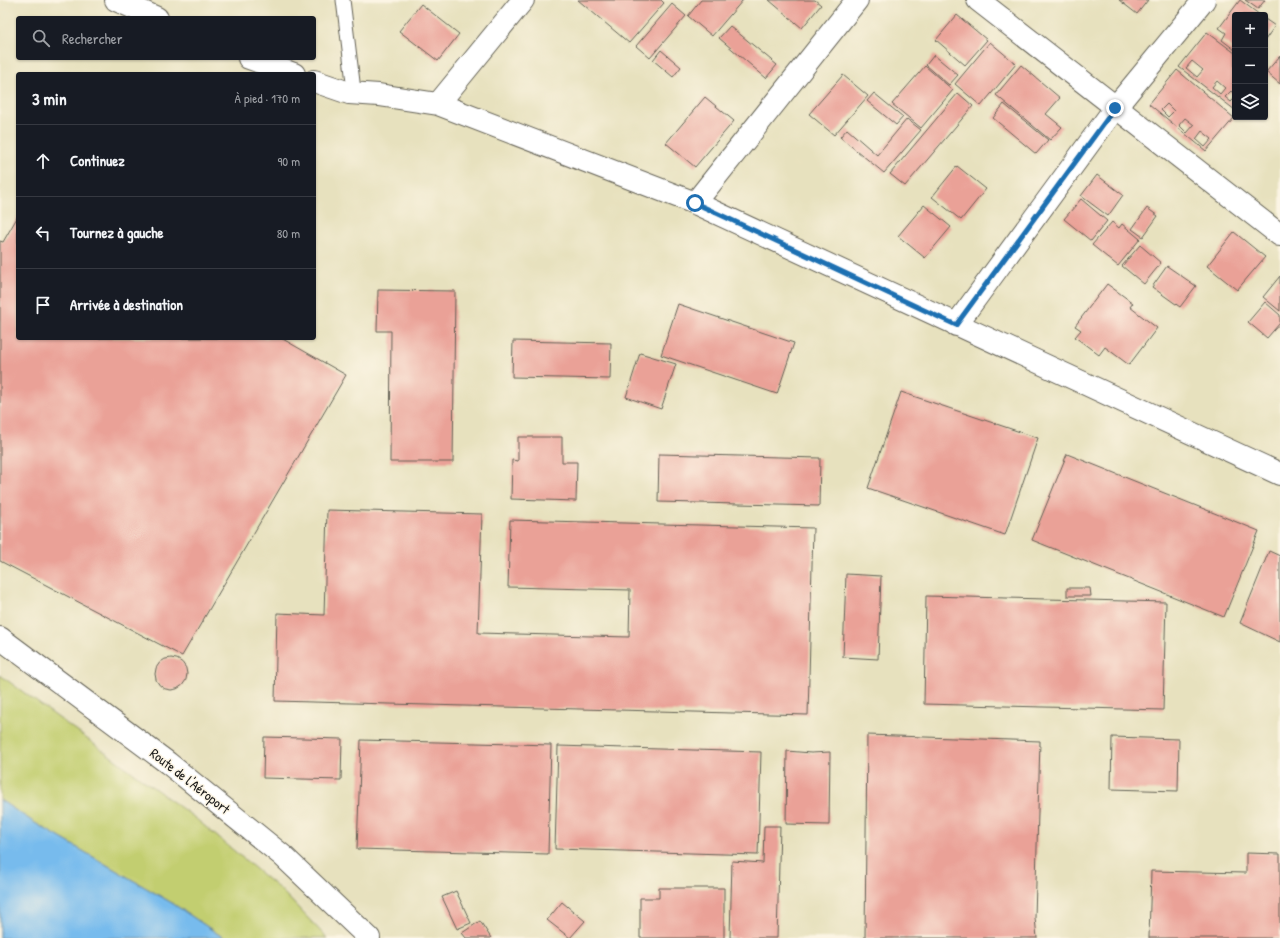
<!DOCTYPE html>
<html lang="fr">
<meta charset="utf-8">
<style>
:root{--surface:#171b24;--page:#20242c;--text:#f1f3f6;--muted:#9ea1a6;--line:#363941}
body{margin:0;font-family:"Patrick Hand",sans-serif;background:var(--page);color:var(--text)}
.controls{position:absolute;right:12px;top:12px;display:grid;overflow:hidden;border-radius:4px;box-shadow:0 1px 3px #0004}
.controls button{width:36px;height:36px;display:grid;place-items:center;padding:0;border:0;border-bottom:1px solid var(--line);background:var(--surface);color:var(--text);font:20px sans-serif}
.stop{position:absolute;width:12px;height:12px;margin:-9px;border:3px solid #1f6fb2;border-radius:50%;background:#fff}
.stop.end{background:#1f6fb2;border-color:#fff;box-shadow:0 1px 4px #0008}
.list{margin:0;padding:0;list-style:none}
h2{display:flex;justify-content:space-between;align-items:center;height:52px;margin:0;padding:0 16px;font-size:17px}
h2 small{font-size:13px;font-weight:400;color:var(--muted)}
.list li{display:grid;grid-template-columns:26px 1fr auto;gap:12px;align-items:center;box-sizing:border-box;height:72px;padding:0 16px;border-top:1px solid var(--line)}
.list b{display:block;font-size:15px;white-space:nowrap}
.list em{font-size:13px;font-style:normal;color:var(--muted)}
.icon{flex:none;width:22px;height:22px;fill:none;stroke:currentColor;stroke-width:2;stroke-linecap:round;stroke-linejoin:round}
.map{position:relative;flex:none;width:1280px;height:938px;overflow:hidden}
.search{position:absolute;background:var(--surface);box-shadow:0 1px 3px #0004;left:16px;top:16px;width:300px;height:44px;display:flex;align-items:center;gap:10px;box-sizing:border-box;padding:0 14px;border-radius:4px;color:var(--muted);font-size:15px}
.panel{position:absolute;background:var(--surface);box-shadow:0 1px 3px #0004;left:16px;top:72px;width:300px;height:268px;border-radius:4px}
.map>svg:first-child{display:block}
.green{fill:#c2ce70;stroke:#6f7546}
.water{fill:#77bbed;stroke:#4a6c84}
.building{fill:#eaa197;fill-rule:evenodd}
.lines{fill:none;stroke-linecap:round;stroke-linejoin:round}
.service-casing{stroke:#636155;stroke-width:15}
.minor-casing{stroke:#636155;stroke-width:24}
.secondary-casing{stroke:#636155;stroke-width:24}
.service{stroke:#fff;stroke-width:13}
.minor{stroke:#fff;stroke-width:22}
.secondary{stroke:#fff;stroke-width:22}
.route{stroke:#1f6fb2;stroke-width:5}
.labels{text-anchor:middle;stroke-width:3;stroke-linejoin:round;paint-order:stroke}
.street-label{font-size:14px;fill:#1c1c1c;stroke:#fcf5e5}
</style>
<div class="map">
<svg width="1280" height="938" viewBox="0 0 1280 938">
<rect width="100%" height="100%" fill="#fcf5e5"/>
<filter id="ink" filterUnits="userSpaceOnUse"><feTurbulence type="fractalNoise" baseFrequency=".025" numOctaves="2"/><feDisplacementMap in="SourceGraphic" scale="8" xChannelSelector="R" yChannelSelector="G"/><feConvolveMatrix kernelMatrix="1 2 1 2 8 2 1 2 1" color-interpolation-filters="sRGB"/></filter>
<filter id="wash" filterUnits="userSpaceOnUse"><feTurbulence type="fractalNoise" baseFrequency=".012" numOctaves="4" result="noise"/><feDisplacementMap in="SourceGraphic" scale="16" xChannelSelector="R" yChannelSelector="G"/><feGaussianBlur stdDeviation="0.9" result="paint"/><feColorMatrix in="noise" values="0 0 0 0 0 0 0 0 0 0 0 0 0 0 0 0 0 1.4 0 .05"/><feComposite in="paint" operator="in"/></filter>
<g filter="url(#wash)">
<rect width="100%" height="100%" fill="#e7e1be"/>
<path class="green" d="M0,675l195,143 87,73 45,47h-103l-52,-35 -137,-80 -35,-23z"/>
<path class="water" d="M0,800l35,23 137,80 52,35h-224z"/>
<g id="blocks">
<path class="building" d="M578,0h83l3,3 -35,40z
M701,0h42l-31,36 -24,-20z
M769,0h46l6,5 -19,23z
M1119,0h29l-11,14z
M1240,0l20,15h-25v35l-13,-10 4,-7 -7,-5z
M1245,0h20l-7,9z
M421,4l38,30 -21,27 -39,-30z
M672,4l14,12 -36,42 -14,-12z
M957,15l30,25 -22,25 -29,-25z
M1265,19l10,7 -10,14z
M730,26l47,39 -11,13 -47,-40z
M1207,32l28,21v42l-4,-4 -6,6 6,5 4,-4v12l-56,-43zM1192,61l11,9 -6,7 -11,-9zM1217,81l8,7 -5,6 -8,-7z
M990,42l26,22 -35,42 -26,-22z
M661,50l20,17 -8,10 -20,-17z
M934,55l24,20 -9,10 -23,-20z
M1280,56v28l-14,-12z
M1021,65l39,33 -14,16 16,13 -12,13 -54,-45z
M925,66l28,24 -32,38 -29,-24z
M1177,70l57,48 -28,33 -57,-47zM1167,104l7,7 -6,6 -7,-7zM1185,118l9,7 -7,8 -8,-8zM1202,131l10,8 -7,8 -9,-8z
M843,75l25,21 -34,39 -25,-21z
M874,93l29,24 -7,8 -29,-24z
M958,93l15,13 -68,80 -15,-12z
M705,97l29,24 -39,46 -29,-24z
M1004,104l44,36 -12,14 -43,-36z
M907,119l14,11 -37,43 -44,-36 7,-8 30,26z
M957,166l29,23 -25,31 -29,-23z
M1097,175l26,20 -15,21 -27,-20z
M1081,199l26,22 -16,20 -27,-22z
M924,205l27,22 -26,31 -27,-22z
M1147,208l11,8 -15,21 -11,-8z
M18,216v122h263l65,37 -164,281 -182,-95v-320l3,1z
M1112,222l7,6 3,-4 18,15 -22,27 -26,-21z
M1234,232l31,25 -28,33 -30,-24z
M1140,245l21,18 -17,21 -22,-18z
M1167,266l29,20 -16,21 -28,-20z
M1280,276v35l-17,-14z
M1107,284l26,19 -3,4 27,21 -28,37 -24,-18 -6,8 -24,-18 6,-7 -6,-4z
M378,290l77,1 -2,171h-63l1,-131h-14z
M1265,302l15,13v8l-13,15 -19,-16z
M678,304l116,39 -17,51 -116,-39z
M513,341l98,2 -1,36 -98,-2z
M640,353l36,11 -15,45 -35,-12z
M901,392l137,46 -33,97 -137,-47z
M518,437h44v25h15l-1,39 -65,-2 1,-39 6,1z
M659,454l161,4 -1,48 -161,-4z
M1067,454l192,77 -35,86 -192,-77z
M327,510l155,4 -4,119 151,4 1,-47 -122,-3 2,-67 303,8 -5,187 -533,-14 2,-88 47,2z
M1269,551l11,5v86l-40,-19z
M846,574l35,2 -3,83 -35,-2z
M1067,588h23l1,8h-24z
M926,596l240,6 -3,108 -239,-6z
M155 674a16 16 0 1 1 32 0a16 16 0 1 1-32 0Z
M867,735l173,6 -5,177 2,20h-172z
M264,737l78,2 -1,41 -78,-2z
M1112,737l67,2 -1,52 -67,-2z
M361,740l190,5 -3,109 -191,-5z
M558,746l203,6 -3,103 -203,-6z
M787,751l24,2 19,-1 -1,73 -43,-1z
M764,826h16l-3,112h-47l2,-77 31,2z
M1246,853l34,1v84h-131l2,-67 95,2z
M659,888h65v50h-84v-40h19z
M456,891l15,32 -14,6 -15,-32z
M562,902l23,19 -15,17 -23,-18z
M480,921l11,17h-25l-4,-5z"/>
</g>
</g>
<g filter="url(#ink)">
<use href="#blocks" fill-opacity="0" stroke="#636155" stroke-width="1"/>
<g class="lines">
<defs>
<path id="service" d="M343,0l10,82"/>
<path id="minor" d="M116,0l41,18
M978,0l302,235
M249,58l45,16
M314,81l35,12 30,2 59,9 257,99 585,271
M438,104l85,-104
M695,203l162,-203
M956,325l159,-217 89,-108"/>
<path id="secondary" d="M0,638l168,125 115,93 86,82"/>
</defs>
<use href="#service" class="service-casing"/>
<use href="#minor" class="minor-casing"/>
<use href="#secondary" class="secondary-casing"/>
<use href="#service" class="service"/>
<use href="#minor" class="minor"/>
<use href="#secondary" class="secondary"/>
</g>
</g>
<g class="lines" filter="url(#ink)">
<path class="route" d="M695,203l261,122 159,-217"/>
</g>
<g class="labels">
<g class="street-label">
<text transform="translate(190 781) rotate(38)" y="5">Route de l'Aéroport</text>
</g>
</g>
</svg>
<div class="controls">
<button>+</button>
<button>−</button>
<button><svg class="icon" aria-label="layers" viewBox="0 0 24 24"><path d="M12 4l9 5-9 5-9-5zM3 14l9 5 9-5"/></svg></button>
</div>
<div class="stop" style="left:695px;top:203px"></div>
<div class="stop end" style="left:1115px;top:108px"></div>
<div class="search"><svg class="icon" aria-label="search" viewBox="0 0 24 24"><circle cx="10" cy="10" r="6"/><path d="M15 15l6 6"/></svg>Rechercher</div>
<section class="panel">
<h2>3 min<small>À pied · 170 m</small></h2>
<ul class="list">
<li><svg class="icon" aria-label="ahead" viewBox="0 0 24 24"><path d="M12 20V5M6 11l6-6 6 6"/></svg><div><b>Continuez</b></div><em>90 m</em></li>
<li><svg class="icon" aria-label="left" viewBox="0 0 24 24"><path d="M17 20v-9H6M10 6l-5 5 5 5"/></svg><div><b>Tournez à gauche</b></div><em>80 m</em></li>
<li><svg class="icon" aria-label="arrive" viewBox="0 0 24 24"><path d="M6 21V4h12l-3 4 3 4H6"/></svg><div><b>Arrivée à destination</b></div></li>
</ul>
</section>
</div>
